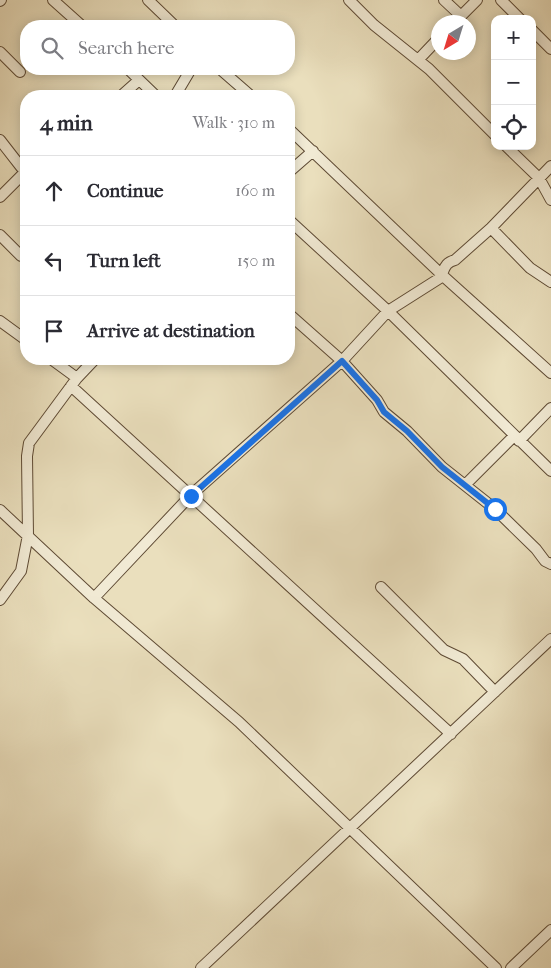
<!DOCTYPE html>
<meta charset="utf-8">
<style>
:root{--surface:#fff;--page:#f7f7f7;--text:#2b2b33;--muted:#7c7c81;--line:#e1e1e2}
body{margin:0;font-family:"IM FELL French Canon",serif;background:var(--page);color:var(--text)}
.controls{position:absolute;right:15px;top:15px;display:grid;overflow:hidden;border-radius:10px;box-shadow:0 2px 12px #0003}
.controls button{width:45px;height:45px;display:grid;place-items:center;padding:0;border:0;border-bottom:1px solid var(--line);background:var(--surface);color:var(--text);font:25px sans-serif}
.compass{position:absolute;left:431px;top:15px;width:45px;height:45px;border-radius:50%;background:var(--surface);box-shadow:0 2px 12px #0003;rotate:218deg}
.stop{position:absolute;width:15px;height:15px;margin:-11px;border:4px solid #1a73e8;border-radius:50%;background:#fff}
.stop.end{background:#1a73e8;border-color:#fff;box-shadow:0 1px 5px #0008}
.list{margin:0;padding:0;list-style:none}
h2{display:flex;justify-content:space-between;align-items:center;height:65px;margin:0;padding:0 20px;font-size:21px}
h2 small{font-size:16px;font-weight:400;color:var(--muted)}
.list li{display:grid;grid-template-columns:32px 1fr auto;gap:15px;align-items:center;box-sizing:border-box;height:70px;padding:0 20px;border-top:1px solid var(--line)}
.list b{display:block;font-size:19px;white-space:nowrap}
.list em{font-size:16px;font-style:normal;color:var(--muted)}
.icon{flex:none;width:28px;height:28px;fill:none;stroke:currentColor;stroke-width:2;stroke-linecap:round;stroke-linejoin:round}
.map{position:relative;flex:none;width:551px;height:968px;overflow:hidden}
.search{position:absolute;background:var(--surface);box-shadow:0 2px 12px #0003;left:20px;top:20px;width:275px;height:55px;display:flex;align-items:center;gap:12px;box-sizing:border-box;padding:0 18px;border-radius:20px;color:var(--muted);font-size:19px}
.panel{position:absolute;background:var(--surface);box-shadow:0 2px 12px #0003;left:20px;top:90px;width:275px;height:275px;border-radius:20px}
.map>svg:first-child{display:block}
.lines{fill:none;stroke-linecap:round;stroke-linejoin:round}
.minor-casing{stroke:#5e4a34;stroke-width:12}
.minor{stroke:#f1ead4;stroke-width:10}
.route{stroke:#1a73e8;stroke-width:6}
</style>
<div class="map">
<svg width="551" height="968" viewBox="0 0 551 968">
<rect width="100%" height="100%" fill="#eadfbd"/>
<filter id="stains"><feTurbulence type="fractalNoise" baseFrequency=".004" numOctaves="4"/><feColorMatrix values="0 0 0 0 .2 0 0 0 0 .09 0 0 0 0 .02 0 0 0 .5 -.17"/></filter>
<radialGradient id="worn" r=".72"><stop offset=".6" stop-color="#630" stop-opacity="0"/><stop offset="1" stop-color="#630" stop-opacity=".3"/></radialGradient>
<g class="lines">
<defs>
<path id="minor" d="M53,0l29,26
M148,0l27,26
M349,0l25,25 55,44 66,66
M444,0l17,16 16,-16
M501,0l19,19
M0,1l1,-1
M532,30l19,19
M0,52l20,20
M418,60l20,-21
M128,69l28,27
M220,69l31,27
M121,96l18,-16
M175,96l16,-27
M289,129l153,146 109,98
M0,140l21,27 5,3
M506,146l33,32 12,22
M551,166l-60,62 -36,32c-11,3 -10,9 -15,18l-52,33 -46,50 35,39 7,12 23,19 35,36 53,42 41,40 9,12 6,3
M289,172l24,-21
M0,197l26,-26
M289,220l99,91 163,160
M491,228l39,40 21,14
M0,235l21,21
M0,321l26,19
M51,359l26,19
M71,386l380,348
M519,441l32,-33
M465,485l49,-49
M0,510l94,88 145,124 257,246
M381,587l63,63 19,9 32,33
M94,598l97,-103 151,-134 -53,-47
M0,600l21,-29 7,-36 -1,-79 2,-13 48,-65 18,-19
M201,968l350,-329
M511,968l40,-38"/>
</defs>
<use href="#minor" class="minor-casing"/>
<use href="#minor" class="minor"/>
</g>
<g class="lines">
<path class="route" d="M191,496l151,-135 35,39 7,12 23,19 35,36 53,42"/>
</g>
<rect width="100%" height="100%" filter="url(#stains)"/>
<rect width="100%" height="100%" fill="url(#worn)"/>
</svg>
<div class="controls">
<button>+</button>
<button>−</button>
<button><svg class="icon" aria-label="locate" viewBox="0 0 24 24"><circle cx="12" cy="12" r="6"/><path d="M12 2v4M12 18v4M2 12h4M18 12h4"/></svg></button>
</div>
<svg class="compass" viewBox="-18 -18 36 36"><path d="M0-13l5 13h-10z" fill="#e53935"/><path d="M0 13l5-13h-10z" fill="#7c7c81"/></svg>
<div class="stop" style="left:495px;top:509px"></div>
<div class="stop end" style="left:191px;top:496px"></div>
<div class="search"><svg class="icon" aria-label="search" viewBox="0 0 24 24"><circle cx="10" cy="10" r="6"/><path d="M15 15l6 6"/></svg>Search here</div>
<section class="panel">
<h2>4 min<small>Walk · 310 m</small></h2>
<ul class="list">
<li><svg class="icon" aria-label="ahead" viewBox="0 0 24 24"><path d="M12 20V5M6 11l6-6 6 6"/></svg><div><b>Continue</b></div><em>160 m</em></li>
<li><svg class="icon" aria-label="left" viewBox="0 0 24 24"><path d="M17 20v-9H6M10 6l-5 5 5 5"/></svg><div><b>Turn left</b></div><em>150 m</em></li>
<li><svg class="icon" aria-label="arrive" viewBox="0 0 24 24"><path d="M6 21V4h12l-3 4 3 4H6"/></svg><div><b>Arrive at destination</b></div></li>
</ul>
</section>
</div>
